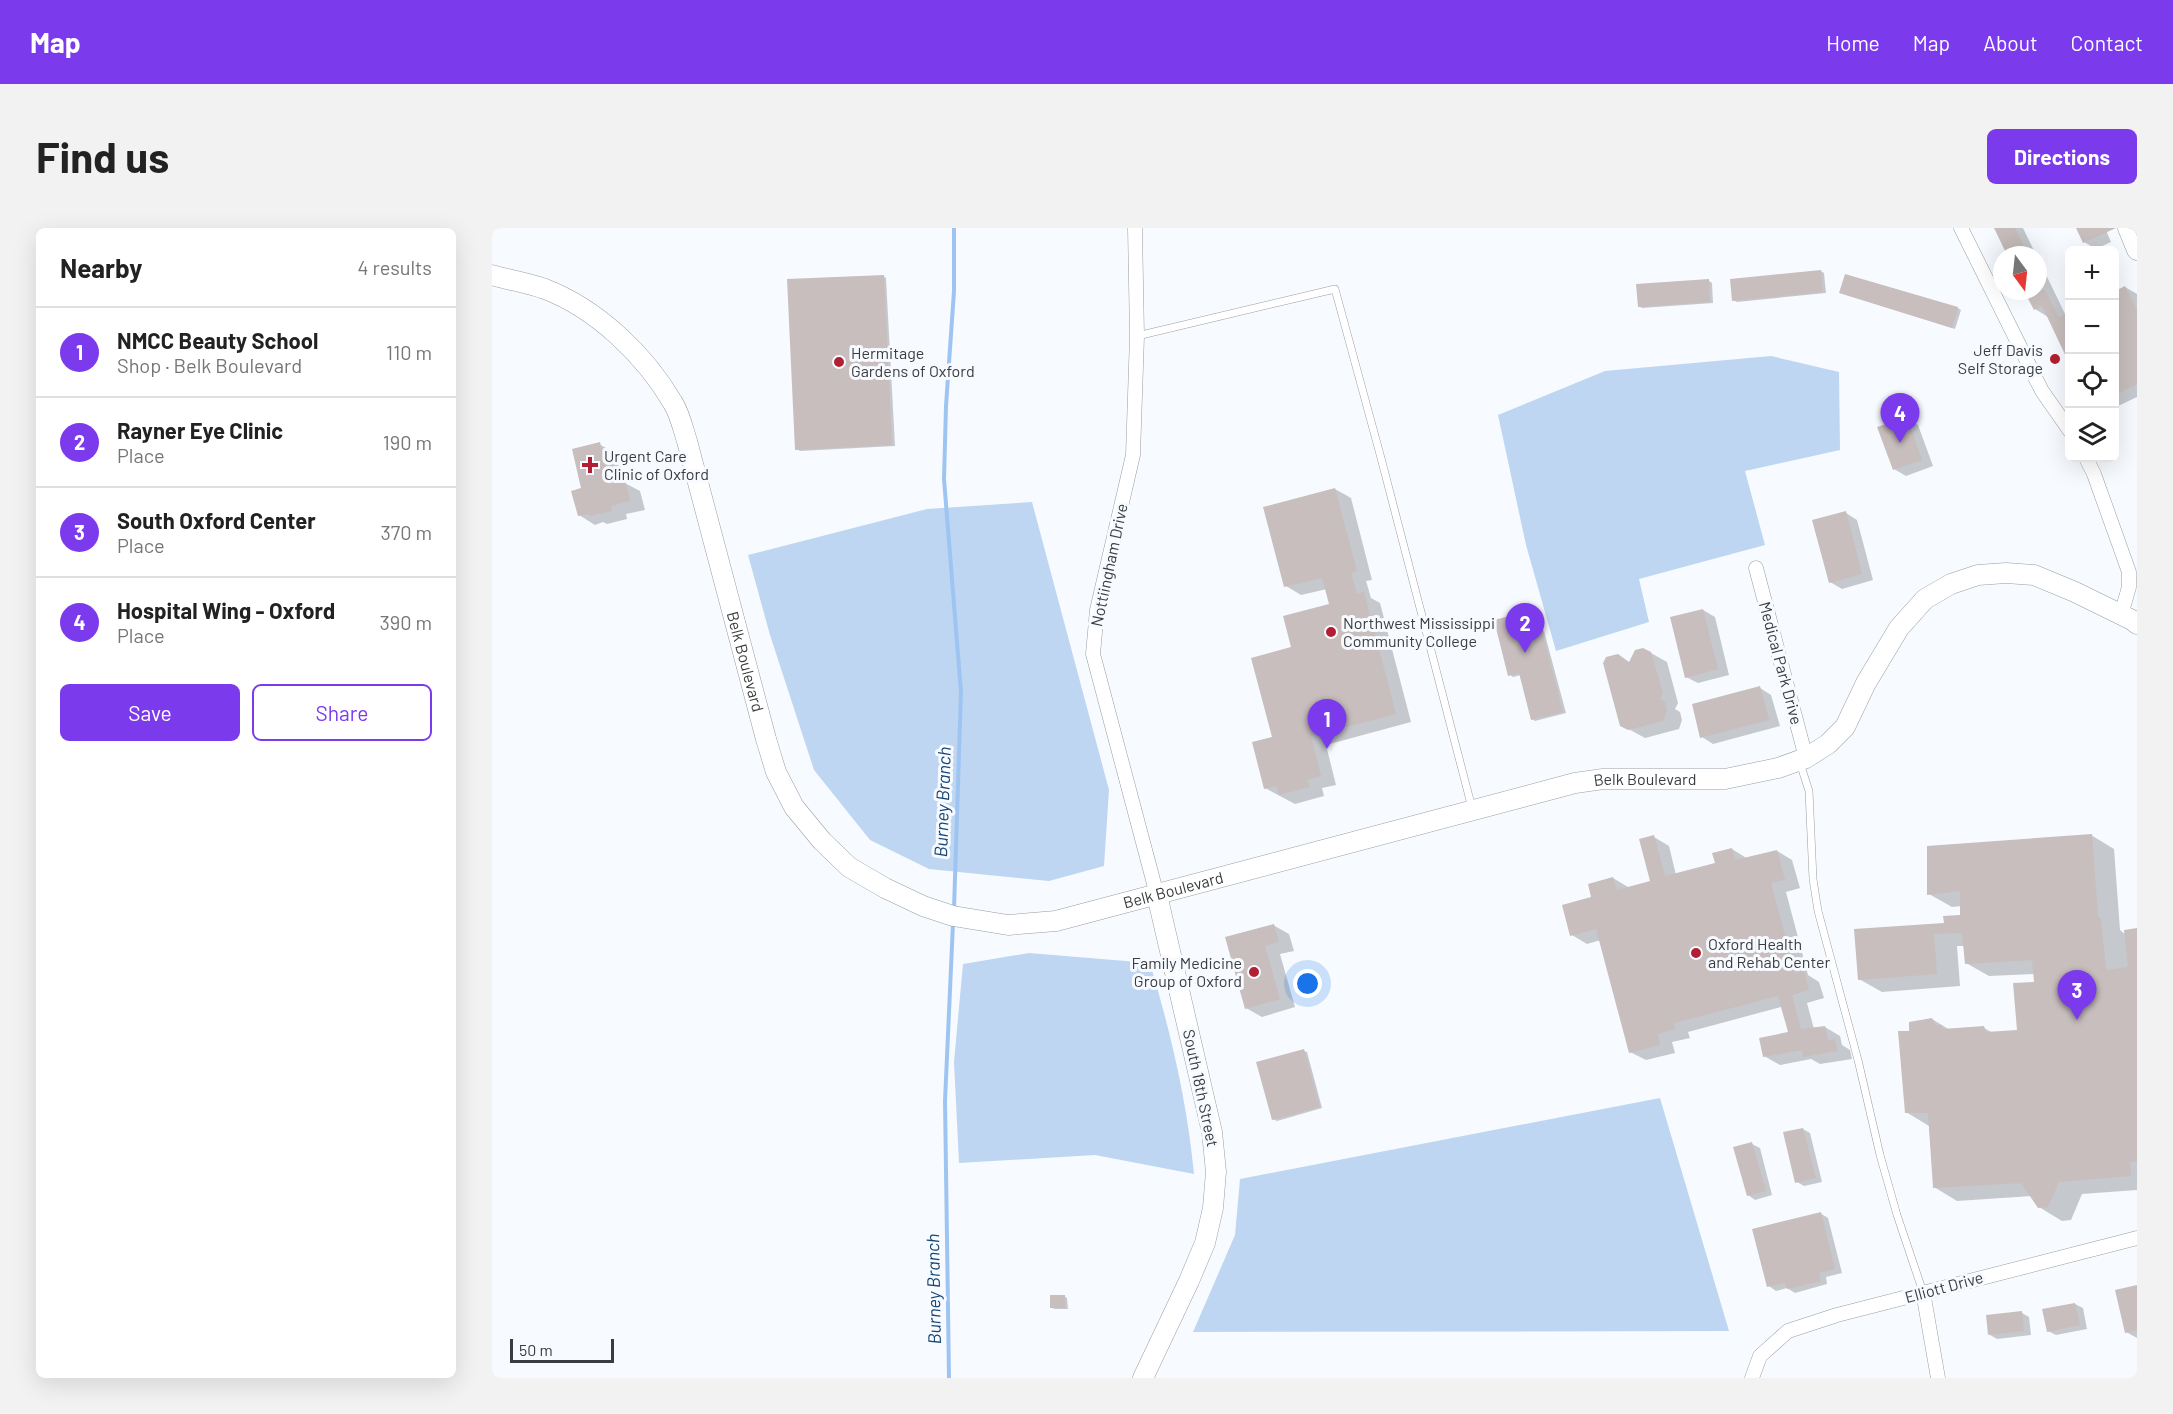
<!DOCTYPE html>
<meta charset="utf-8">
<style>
:root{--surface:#fff;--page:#f2f2f2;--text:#222;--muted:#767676;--line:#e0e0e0;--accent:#7c3aed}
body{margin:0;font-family:Barlow,sans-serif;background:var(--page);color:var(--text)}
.controls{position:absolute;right:18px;top:18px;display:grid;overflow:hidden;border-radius:9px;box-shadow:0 6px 24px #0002}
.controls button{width:54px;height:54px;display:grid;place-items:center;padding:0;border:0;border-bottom:2px solid var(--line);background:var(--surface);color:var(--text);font:30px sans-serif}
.compass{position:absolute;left:1501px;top:18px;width:54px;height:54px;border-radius:50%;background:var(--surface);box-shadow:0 6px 24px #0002;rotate:165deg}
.scale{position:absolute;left:18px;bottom:15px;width:104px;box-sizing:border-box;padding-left:6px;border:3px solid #3a3d3f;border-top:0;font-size:16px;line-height:21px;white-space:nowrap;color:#3a3d3f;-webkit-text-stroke:4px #f7fbff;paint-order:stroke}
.you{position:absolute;left:816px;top:756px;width:21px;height:21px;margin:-15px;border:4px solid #fff;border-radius:50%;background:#1a73e8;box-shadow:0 0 0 9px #1a73e833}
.badge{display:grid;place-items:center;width:39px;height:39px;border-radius:50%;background:var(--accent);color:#fff;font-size:20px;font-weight:700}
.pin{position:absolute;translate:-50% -50px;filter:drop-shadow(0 2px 3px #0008)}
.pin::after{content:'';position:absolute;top:32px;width:21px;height:18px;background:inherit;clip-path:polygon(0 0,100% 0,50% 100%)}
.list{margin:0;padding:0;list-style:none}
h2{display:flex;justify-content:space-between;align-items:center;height:78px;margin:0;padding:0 24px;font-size:26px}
h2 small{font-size:20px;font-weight:400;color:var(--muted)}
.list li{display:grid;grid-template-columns:39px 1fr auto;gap:18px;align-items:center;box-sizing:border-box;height:90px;padding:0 24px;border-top:2px solid var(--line)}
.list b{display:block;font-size:22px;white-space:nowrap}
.list p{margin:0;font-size:20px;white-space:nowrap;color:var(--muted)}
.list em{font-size:20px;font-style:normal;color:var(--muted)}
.actions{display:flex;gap:12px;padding:18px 24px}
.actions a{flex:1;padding:14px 0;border:2px solid var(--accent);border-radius:9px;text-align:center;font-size:21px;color:var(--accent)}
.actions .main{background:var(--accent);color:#fff}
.icon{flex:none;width:33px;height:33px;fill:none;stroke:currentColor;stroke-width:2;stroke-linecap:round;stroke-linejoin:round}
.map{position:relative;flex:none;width:1645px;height:1150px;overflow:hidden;border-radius:9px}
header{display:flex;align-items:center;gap:36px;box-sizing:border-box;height:84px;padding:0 30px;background:var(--accent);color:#fff}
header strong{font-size:28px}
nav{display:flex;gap:33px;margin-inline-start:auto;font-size:21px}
.intro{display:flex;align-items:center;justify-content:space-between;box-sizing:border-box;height:144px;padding:0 36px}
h1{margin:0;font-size:42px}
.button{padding:15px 27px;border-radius:9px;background:var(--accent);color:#fff;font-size:21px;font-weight:700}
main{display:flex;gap:36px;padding:0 36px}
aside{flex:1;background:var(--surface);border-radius:9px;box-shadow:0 6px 24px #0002}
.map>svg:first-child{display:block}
.green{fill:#bed6f1}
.shadow{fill:#0003}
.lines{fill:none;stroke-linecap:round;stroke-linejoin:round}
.stream{stroke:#9ec5f2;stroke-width:4}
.building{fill:#c7bebd}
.lane-casing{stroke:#989ea4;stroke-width:8}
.street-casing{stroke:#989ea4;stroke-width:15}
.secondary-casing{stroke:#989ea4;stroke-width:21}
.lane{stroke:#fff;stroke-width:7}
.street{stroke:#fff;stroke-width:14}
.secondary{stroke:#fff;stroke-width:20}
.poi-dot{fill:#b21f32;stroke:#f7fbff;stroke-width:2}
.labels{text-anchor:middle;stroke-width:6;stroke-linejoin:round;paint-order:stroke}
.poi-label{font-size:16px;fill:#3a3d3f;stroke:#f7fbff;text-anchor:start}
.street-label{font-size:16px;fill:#3a3d3f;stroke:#f7fbff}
.water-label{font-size:18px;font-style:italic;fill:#164473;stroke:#f7fbff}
</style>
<header>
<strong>Map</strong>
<nav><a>Home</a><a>Map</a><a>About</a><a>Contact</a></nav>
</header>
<div class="intro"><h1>Find us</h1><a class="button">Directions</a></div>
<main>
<aside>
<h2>Nearby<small>4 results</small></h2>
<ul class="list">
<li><span class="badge">1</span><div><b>NMCC Beauty School</b><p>Shop · Belk Boulevard</p></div><em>110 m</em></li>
<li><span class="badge">2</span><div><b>Rayner Eye Clinic</b><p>Place</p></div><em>190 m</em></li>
<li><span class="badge">3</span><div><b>South Oxford Center</b><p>Place</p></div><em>370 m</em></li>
<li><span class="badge">4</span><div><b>Hospital Wing - Oxford</b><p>Place</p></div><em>390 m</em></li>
</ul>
<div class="actions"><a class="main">Save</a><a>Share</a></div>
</aside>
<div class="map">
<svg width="1645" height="1150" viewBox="0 0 1645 1150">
<rect width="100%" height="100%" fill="#f7fbff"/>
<path class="green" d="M1279,128l68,16 1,78 -95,21 20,74 -126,34 10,43 -93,29 -30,-106 -28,-130 107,-44z
M540,274l77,288 -5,76 -55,15 -120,-12 -59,-29 -56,-70 -44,-135 -22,-80 179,-46z
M537,725l121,10c21,71 37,138 44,211l-99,-19 -136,8 -5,-101 9,-98z
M1168,870l69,233 -536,1 42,-97 5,-56z"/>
<path class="shadow" d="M1503,0h28l13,27h-27z
M1586,0h27l6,14 -15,7 -12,-7z
M1546,30l28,58 4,45 -22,-44 -13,-8 3,-18z
M1329,43l3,2 2,20 -89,9 -4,-2z
M391,48l3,2 9,168 -95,5 -3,-2z
M1217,53l3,2 1,20 -71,5 -3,-2z
M1633,59l12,7v103l-23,11v-115z
M1349,65l117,15 3,2 -6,19z
M1415,190l11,7 15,41 -27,10 -12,-7z
M107,216l16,9 8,29 17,9 5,19 -19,4 1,5 -20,5 -4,-2 -8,3 -16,-10 4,-26z
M843,261l16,9 21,82 -6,1 5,17 9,5 31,119 -85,23 10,40 -14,3 2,8 -29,8 -30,-16 9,-50 19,-90 38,-43 -4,-16 -26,6 -15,-9z
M1354,285l11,7 16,60 -31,9 -12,-7z
M1211,382l12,7 14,58 -31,8 -12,-6z
M1025,388l3,2 4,15 17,-4 3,2 22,82 -31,8 -3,-2 -11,-44 -8,2 -3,-2z
M1159,425l16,9 11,41 -3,6 5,3 2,8 -3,9 -34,9 -24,-13 9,-62z
M1268,460l11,7 9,31 -67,18 -11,-7z
M1599,607l23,14 6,81 6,5 11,-5v260l-55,4 -11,26 -9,1 -23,-14 -7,-11 -75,5 -23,-14 -5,-61 -23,-14 4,-80 22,-13 18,11 34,-2 9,5 26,-2 16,-48v-9l-46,2 -23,-13 -1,-17h-8l3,40 -78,6 -23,-13 87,-55 16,-7v-11l-10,1 -23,-13z
M1162,609l15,9 7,29 41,-11 15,-15 16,10 29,-8 15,9 8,28 -14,4 22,83 11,7 5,16 -17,5 7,26 11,-2 15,9 2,9 8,5 2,9 -32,5 -9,-5 -31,6 -16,-9 26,-22 -9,-27 -93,25 2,6 -18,4 3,11 -29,7 -16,-8 -29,-112 -14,4 -15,-9 21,-37 20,-20 15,9 24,-5z
M781,697l16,9 5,17 -14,3 15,53 -33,10 -16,-9 -19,-70z
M812,823l3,1 15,56 -45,13 -4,-2z
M1311,901l7,4 12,49 -18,4 -7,-4z
M1260,916l8,4 12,47 -17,5 -7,-5z
M1328,985l8,5 14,55 -16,4 1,7 -32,9 -8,-5 -11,3 -7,-5z
M1645,1059v51l-11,-6z
M572,1068l3,2 1,11h-13l-3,-1z
M1583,1076l8,4 4,21 -31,6 -8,-4z
M1530,1085l7,4 2,18 -34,4 -7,-4z"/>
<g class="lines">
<path class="stream" d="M462,681l7,-217 -17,-213 2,-73 8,-115v-63
M457,1150l-4,-277 8,-178"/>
</g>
<path class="building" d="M1502,0h21l13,27h-21z
M1584,0h40l-33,15z
M1329,42l2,22 -91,9 -2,-22z
M1353,46l113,33 -6,21 -113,-35z
M392,47l8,170 -97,5 -8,-171z
M1217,51l1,23 -72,5 -2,-23z
M1633,58l12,24v74l-22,11v-104z
M1553,62l14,27 11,-5v53l-28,-59 -8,4 -10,-19z
M1415,189l15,43 -29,10 -16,-43z
M108,214l10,42 15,-4 5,21 -19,5 1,5 -22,5 -2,-2 -10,2 -7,-25 10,-3 -9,-39z
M843,260l22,83 -6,2 6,21 7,-2 32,122 -85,22 10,40 -14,4 3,7 -31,8 -3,-9 -12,3 -12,-47 20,-5 -21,-79 40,-11 -8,-31 46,-12 -7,-26 -38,9 -21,-80z
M1354,283l16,63 -33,9 -17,-63z
M1211,381l15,60 -33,9 -15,-61z
M1025,386l5,18 19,-5 22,85 -32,8 -12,-47 -11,3 -14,-56z
M1151,420l8,4 12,41 -3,6 5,3 2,9 -4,10 -35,9 -8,-4 -17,-63 3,-6 12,-3 11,8 6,-12z
M1268,458l9,34 -69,18 -8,-34z
M1600,606l6,82 3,3 5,51 22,-3 -4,-37 13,-2v234h-7l1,14 -72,6 -11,25 -10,1 -17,-25 -88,5 -5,-75h-23l-7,-82h11v-9l23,-4 3,7h7l1,4 41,-3 2,6 31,-2 -4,-47 21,-1 -2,-22 -67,4 -3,-31 -28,1 3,40 -79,6 -4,-51 90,-6 -1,-7 17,-1v-24l-33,4v-49z
M1162,607l11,41 50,-13 -3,-10 20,-5 3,12 42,-10 8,30 -14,3 24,90 9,-2 5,19 -17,5 9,34 24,-3 3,15 7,-2 2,12 -34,6 -1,-7 -39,7 -4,-19 29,-6 -10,-36 -104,27 1,6 -17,5 2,11 -31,8 -33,-124 -26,7 -8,-31 29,-8 -3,-13 25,-7 4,13 33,-9 -11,-42z
M782,696l5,18 -14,4 15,53 -35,10 -20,-72z
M812,821l16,58 -48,13 -16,-58z
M1311,900l13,50 -21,5 -12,-51z
M1260,914l14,49 -19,5 -14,-49z
M1329,984l14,57 -16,4 2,8 -34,8 -2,-6 -18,4 -15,-58z
M1645,1057v45l-12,3 -10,-43z
M558,1067h15v13h-15z
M1583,1075l5,22 -33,7 -5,-23z
M1530,1083l2,20 -36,4 -2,-20z"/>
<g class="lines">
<defs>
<path id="lane" d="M645,108l198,-47 46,169 91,350
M1308,535l9,28 4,88 5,32 40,149 22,95 17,60 26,77"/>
<path id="street" d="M643,0l2,108 -4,119 -36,155 -4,44 64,241
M1469,0l81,163 28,40
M1594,230l8,16 35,98v15l-8,28
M1264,340l50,190
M1431,1064l15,86
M1260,1150l8,-22 28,-25 49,-16 300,-77"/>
<g id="secondary">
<path d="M1636,0l9,22"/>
<path id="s1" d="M0,47c17,5 36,8 53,14 52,20 100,66 128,114 7,11 10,26 14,38l79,298 10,33 18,35 28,34 27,26 36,21 38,18 30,10 55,9 48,-4 519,-138 28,-4h122l53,-11 28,-10 22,-14 17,-17 21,-44 33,-55 26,-29 26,-15 27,-9 28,-2 28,2 41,17 57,28 5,4"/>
<path d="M651,1150l46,-97 16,-38 8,-35 3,-36 -4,-40 -55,-237"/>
</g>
</defs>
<use href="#lane" class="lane-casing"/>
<use href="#street" class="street-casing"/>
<use href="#secondary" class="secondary-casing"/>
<use href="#lane" class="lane"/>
<use href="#street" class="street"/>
<use href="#secondary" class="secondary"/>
</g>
<g class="poi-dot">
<circle cx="1563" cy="131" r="6"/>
<circle cx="347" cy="134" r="6"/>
<path d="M95 228h6v6h6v6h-6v6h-6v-6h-6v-6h6z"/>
<circle cx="839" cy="404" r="6"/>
<circle cx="1204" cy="725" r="6"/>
<circle cx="762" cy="744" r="6"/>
</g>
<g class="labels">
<g class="poi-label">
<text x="1551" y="128" text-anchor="end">Jeff Davis<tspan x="1551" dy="18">Self Storage</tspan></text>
<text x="359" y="131">Hermitage<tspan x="359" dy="18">Gardens of Oxford</tspan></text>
<text x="112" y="234">Urgent Care<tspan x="112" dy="18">Clinic of Oxford</tspan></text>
<text x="851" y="401">Northwest Mississippi<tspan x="851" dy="18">Community College</tspan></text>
<text x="1216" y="722">Oxford Health<tspan x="1216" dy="18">and Rehab Center</tspan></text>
<text x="750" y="741" text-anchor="end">Family Medicine<tspan x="750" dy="18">Group of Oxford</tspan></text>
</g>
<g class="street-label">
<text transform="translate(617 337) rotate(-78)" y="6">Nottiingham Drive</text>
<text dy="6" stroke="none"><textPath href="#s1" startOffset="498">Belk Boulevard</textPath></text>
<text transform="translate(1289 435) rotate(75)" y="6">Medical Park Drive</text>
<text dy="6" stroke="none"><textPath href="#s1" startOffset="1560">Belk Boulevard</textPath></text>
<text dy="6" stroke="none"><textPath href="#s1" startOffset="1074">Belk Boulevard</textPath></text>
<text transform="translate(709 860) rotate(78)" y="6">South 18th Street</text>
<text transform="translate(1452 1059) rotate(-15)" y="6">Elliott Drive</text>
</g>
<g class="water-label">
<text transform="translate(451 574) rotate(-88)" y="6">Burney Branch</text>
<text transform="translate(442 1061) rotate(-91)" y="6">Burney Branch</text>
</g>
</g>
</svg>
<div class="controls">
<button>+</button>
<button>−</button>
<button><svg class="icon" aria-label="locate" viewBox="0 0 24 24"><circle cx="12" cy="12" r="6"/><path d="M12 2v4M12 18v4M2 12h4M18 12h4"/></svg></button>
<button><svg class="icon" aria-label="layers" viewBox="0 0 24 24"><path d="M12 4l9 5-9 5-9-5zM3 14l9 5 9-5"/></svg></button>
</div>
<svg class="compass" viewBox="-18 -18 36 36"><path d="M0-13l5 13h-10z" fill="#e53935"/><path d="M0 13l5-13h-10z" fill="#767676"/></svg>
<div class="scale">50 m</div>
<div class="you"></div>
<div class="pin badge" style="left:835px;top:521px">1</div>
<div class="pin badge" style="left:1033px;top:425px">2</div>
<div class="pin badge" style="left:1585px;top:792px">3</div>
<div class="pin badge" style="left:1408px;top:215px">4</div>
</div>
</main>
